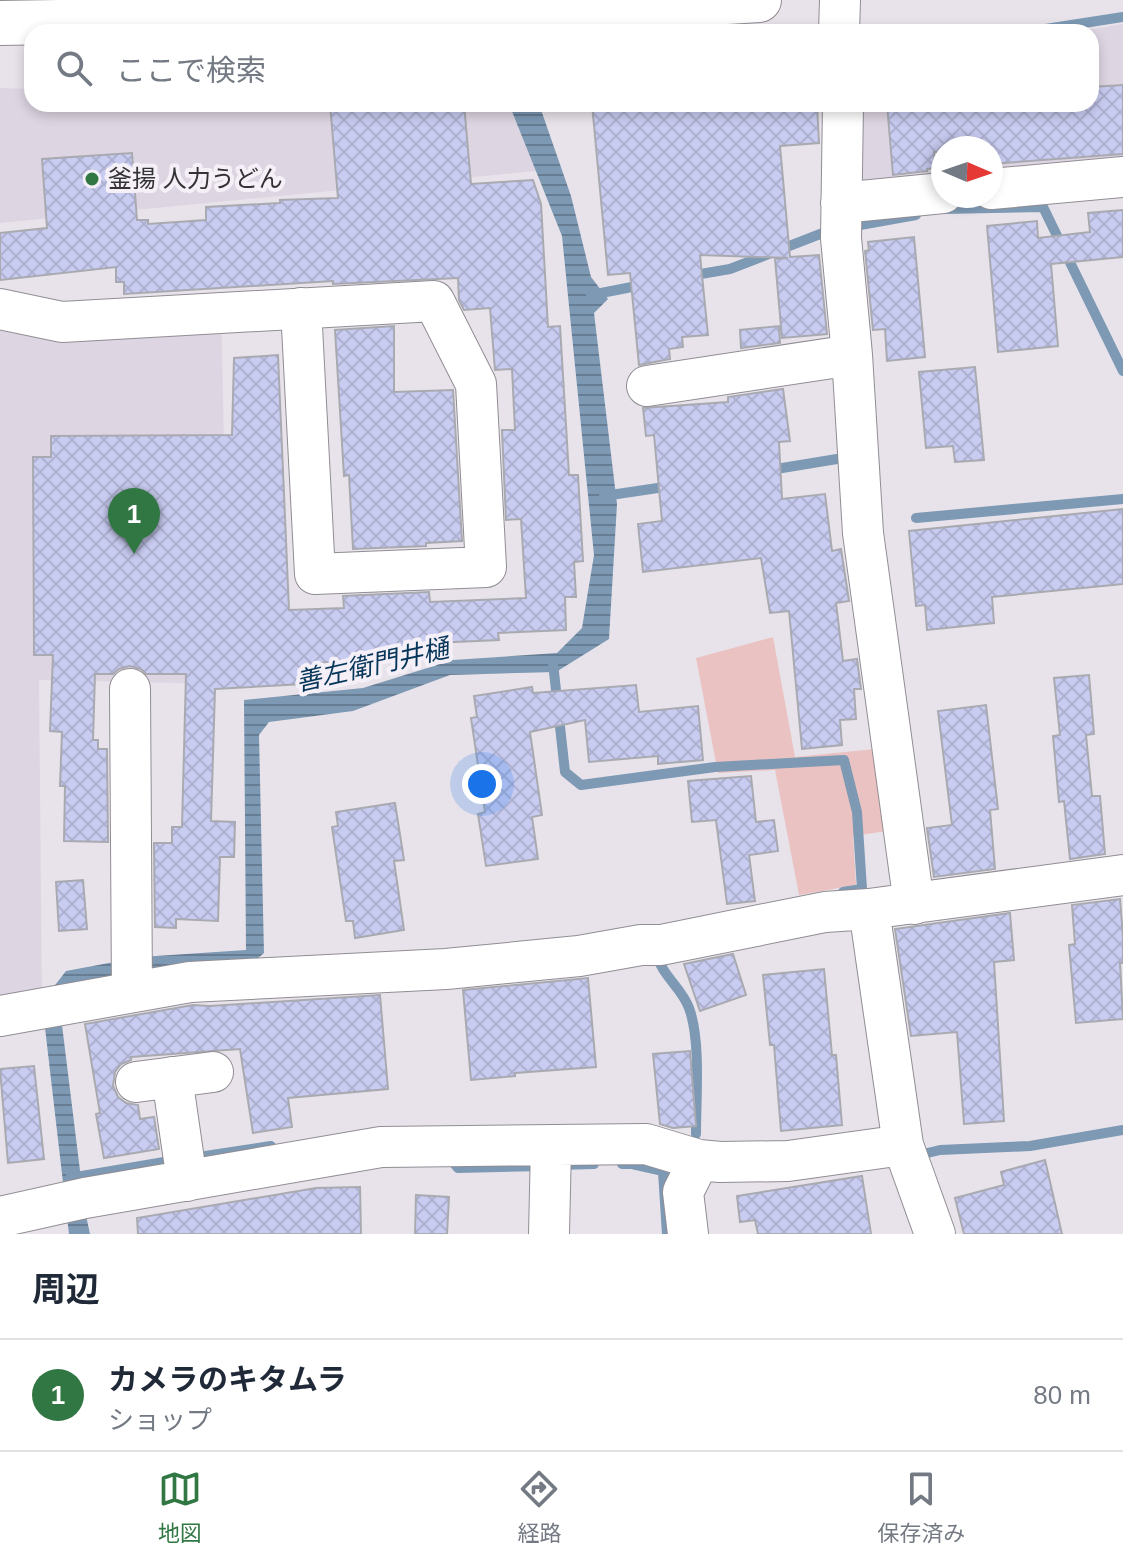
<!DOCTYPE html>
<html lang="ja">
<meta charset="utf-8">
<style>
:root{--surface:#fff;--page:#f6f6f7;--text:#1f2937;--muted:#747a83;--line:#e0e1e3;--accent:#317743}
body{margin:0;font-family:Helvetica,"Noto Sans JP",sans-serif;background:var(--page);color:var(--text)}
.compass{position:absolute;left:931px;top:136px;width:72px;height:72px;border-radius:50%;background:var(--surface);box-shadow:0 4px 12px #0003;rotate:92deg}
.you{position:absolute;left:482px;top:784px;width:28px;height:28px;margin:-20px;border:6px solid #fff;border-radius:50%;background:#1a73e8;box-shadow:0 0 0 12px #1a73e833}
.badge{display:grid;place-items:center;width:52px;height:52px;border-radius:50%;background:var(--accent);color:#fff;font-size:26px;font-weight:700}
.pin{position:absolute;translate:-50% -66px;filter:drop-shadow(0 2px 4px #0008)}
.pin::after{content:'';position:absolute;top:42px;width:28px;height:24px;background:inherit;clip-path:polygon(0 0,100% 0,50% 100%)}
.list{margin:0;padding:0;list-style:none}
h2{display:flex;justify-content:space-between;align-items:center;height:104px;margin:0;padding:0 32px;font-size:34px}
h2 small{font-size:26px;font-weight:400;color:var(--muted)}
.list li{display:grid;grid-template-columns:52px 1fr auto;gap:24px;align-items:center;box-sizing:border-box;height:112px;padding:0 32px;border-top:2px solid var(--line)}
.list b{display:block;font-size:30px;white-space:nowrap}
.list p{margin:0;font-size:26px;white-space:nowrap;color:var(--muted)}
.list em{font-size:26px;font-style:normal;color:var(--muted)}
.icon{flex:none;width:44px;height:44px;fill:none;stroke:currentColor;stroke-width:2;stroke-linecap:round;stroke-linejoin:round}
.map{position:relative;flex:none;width:1123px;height:1234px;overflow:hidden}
.search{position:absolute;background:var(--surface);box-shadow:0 4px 12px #0003;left:24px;right:24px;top:24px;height:88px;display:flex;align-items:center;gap:20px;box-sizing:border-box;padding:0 28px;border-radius:24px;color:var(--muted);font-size:30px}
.sheet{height:216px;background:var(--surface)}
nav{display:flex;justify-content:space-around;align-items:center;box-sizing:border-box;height:112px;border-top:2px solid var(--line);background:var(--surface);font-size:22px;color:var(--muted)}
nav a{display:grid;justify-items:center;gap:4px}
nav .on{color:var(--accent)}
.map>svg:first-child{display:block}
.built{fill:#ded5e2}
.garden{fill:#eac2c1}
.water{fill:url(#water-rules)}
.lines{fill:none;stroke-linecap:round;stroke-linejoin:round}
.stream{stroke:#7d99b4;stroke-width:10}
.building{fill:url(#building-cross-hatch);stroke:#a9aab1;stroke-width:2}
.minor-casing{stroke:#918d94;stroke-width:42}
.secondary-casing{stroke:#918d94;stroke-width:46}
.minor{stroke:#fff;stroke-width:40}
.secondary{stroke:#fff;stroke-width:44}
.poi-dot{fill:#317743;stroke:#f5f0f8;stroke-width:3}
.labels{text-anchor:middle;stroke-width:8;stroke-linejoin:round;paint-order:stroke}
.poi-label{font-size:24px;fill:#343235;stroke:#f5f0f8;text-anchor:start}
.water-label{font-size:26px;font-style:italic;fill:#06355a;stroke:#f5f0f8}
</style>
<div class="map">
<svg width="1123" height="1234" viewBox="0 0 1123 1234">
<defs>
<pattern id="water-rules" width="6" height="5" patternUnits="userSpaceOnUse" patternTransform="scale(2)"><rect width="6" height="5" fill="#7d99b4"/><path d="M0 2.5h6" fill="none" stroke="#677d93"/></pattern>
<pattern id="building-cross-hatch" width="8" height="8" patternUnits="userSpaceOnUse" patternTransform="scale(2)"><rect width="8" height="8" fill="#c9ccf1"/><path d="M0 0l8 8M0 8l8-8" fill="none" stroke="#adb0cf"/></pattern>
</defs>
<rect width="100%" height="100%" fill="#e8e3ea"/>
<path class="built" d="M1123,24v145l-132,10v-31h-48v35l-93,7 2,-86h239v-72h-16z
M0,88l32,1v15h477l28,67 -537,52z
M0,295l65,13 156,-6 8,382 -190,-4 3,322 -42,6z"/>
<path class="garden" d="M773,637l22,120 80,-8 12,82 -34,5 3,49 -57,10 -24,-125 -57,3 -22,-115z"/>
<path class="water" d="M509,104h30l32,92 20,81 17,22 -14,14 23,191 -8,135 -53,33 -106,3 -97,36 -84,11 -10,13 5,218 -14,12 -189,52 24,194 5,23h-21l-27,-232 24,-31 75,-14 105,-7 -2,-250 119,-12 90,-28 104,-7 25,-25 12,-73 -32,-319z"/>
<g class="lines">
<path class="stream" d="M1026,32l97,-15
M943,209l100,-2 80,164
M849,227l67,-12
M689,276l41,-7 103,-40
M591,295l51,-10
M770,470l73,-12
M604,496l67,-10
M916,518l207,-19
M553,663l12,109 16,13 134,-18 129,-7 13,52 5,77 -19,3
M657,954c4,21 25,34 32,54 12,32 7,90 7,126
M448,1156l10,12 84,-2
M915,1156l25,-6 90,-4 93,-16
M192,1158l79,-12
M622,1164h10l49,11
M558,1165l36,-1
M663,1172l4,62
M70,1178l106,-18"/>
</g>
<path class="building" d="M1123,85v69l-132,10v-16h-48v4h-9l1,16 -8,1v2l-34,4 -6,-71h204v-17z
M330,104h134l7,80 62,-4 8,24 7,123 12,-1 9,149h9l5,86 -9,1 2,35h-11l1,33 -68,3 1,7 -67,3 1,12 -112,8 1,20 -107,6 -4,132 24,1 -1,35h-14l-2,64 -42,-2v9l-21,-1 -1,-84h18v-16h10l4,-153h-40l-5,-5 -12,-3 -10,3 -6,5h-18l-2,66h5v9h9l1,93 -44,-1 1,-55h-5l2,-54 -12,-1 3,-76h-19l-1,-198h18v-21l181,-1 2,-77 44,-3 11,255 55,-2 -1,-12 86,-4 1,10 96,-4 -5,-79 -15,1 -4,-90h13l-3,-61 -17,1 -5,-62 -26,2 -5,-10 -1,-22 -125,6v-3l-209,13v-12h-8v-15l-116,13v-47l47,-5 -5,-69 90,-6 5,67h11v4l58,-4v-13l74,-4v-3l58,-2z
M592,104h225l2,39 -39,3 10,111 29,-2 8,79 -45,4 -7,-79 13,-1 -88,-3 8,80 -26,2 1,10 -14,2 1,10 -31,6 -9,-92 -22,2z
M1123,210v47l-72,7 7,82 -60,6 -11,-126 50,-5 1,17 52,-6 -2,-19z
M914,237l11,120 -38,4 -2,-32 -12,1 -8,-79 4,-1 -1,-8z
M394,326v66l59,-2 9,151 -36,2v3l-73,3 -4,-74 -5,1 -9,-146z
M779,326l1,17 -39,5 -1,-18z
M975,367l9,93 -29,2 -2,-16 -27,2 -7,-76z
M783,389l7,52 -11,1 3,57 43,-5 7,57 9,-2 8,52 -13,2 7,58 14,-2 4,30h-7l2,30 -16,1 2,25 -40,4 -13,-138 -19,2 -9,-55 -118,14 -5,-48 24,-3 -8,-86 -8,1 -3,-28 85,-6v-5z
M1123,509v75l-131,13 2,26 -67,7 -2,-25 -9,1 -7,-75z
M1089,675l5,59 -8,1 6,61h8l5,58 -35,5 -6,-58 -5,1 -6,-66 7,-1 -6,-57z
M636,685l3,27 59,-6 5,54 -45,4v-8l-69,6 -4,-42 -55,12 12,83 -10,2 6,42 -52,7 -8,-52 7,-2 -14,-94 6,-1 -3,-21 58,-9 1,6z
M986,705l12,104 -8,1 5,59 -61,8 -7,-49 25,-3 -14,-114z
M751,776l5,46 18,-2 4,31 -29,4 6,46 -28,3 -11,-84 -24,2 -4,-41z
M395,803l9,57 -10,1 10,69 -49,8 -2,-17h-7l-14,-94 6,-1 -2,-14z
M83,880l4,49 -28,2 -3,-49z
M1120,899l3,38v26h-3l3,56 -47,4 -7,-78 6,-1 -3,-39z
M1010,913l4,47 -20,2 10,159 -40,3 -7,-92 -46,4 -16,-107z
M733,954l13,41 -46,16 -16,-47z
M824,969l8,86h4l6,70 -61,6 -7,-86h-4l-7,-70z
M588,978l8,89 -81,6v3l-44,4 -8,-90z
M380,995l8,94 -100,9 4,29 -39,6 -13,-84 -109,8v3l-10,4 -6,8 -2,14 5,11 8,6 12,2 2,14 14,-2 5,32 -55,9 -8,-44 4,-1 -15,-89 108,-19 17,1z
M690,1051l6,75 -23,2 -13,-4 -7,-70z
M34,1066l10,93 -36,4 -8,-94z
M1045,1160l17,74h-98l-9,-36 49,-13 -3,-13z
M862,1176l9,58h-113l-3,-14 -15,2 -3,-26z
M360,1187l1,47h-223l-1,-16 179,-30z
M416,1195l33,2 -2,37h-32z"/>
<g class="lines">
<defs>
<path id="minor" d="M839,32l1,-32
M843,104l-2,134 11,117 11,178 51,371
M991,189l132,-12
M841,203l102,-10
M0,309l62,13 372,-21 42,83 10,183 -171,7 -14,-266
M647,386l205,-31
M130,689l2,303
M869,909l34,236 32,89
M0,1016l190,-34 256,-13 133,-13 62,-11h20l164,-33 44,-3 254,-34
M172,1077l15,104
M136,1082l77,-10
M0,1217l85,-19 296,-51 265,-3 53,16 21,2 68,-1 115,-16
M549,1234l2,-88
M688,1234l-5,-42 16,-32"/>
<path id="secondary" d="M0,23l532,-9 227,-14"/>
</defs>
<use href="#minor" class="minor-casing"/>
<use href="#secondary" class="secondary-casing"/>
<use href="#minor" class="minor"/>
<use href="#secondary" class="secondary"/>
</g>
<circle class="poi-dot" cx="92" cy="179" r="8"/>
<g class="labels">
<g class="poi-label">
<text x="108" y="187">釜揚 人力うどん</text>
</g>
<g class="water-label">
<text transform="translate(372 665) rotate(-13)" y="9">善左衛門井樋</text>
</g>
</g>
</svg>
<svg class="compass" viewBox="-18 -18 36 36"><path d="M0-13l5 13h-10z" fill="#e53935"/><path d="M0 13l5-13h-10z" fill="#747a83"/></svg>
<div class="you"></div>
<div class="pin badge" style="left:134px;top:554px">1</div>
<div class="search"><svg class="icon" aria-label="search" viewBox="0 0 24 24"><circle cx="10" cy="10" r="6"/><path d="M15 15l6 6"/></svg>ここで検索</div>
</div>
<section class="sheet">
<h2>周辺<small></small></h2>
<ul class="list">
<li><span class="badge">1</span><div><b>カメラのキタムラ</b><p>ショップ</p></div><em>80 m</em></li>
</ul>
</section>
<nav>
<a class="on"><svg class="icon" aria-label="map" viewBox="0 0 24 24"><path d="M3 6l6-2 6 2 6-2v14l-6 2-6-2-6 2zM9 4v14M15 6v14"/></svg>地図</a>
<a><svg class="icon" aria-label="directions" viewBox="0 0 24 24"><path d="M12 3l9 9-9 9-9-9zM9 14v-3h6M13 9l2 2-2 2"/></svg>経路</a>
<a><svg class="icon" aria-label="saved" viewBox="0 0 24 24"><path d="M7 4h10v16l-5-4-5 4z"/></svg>保存済み</a>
</nav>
